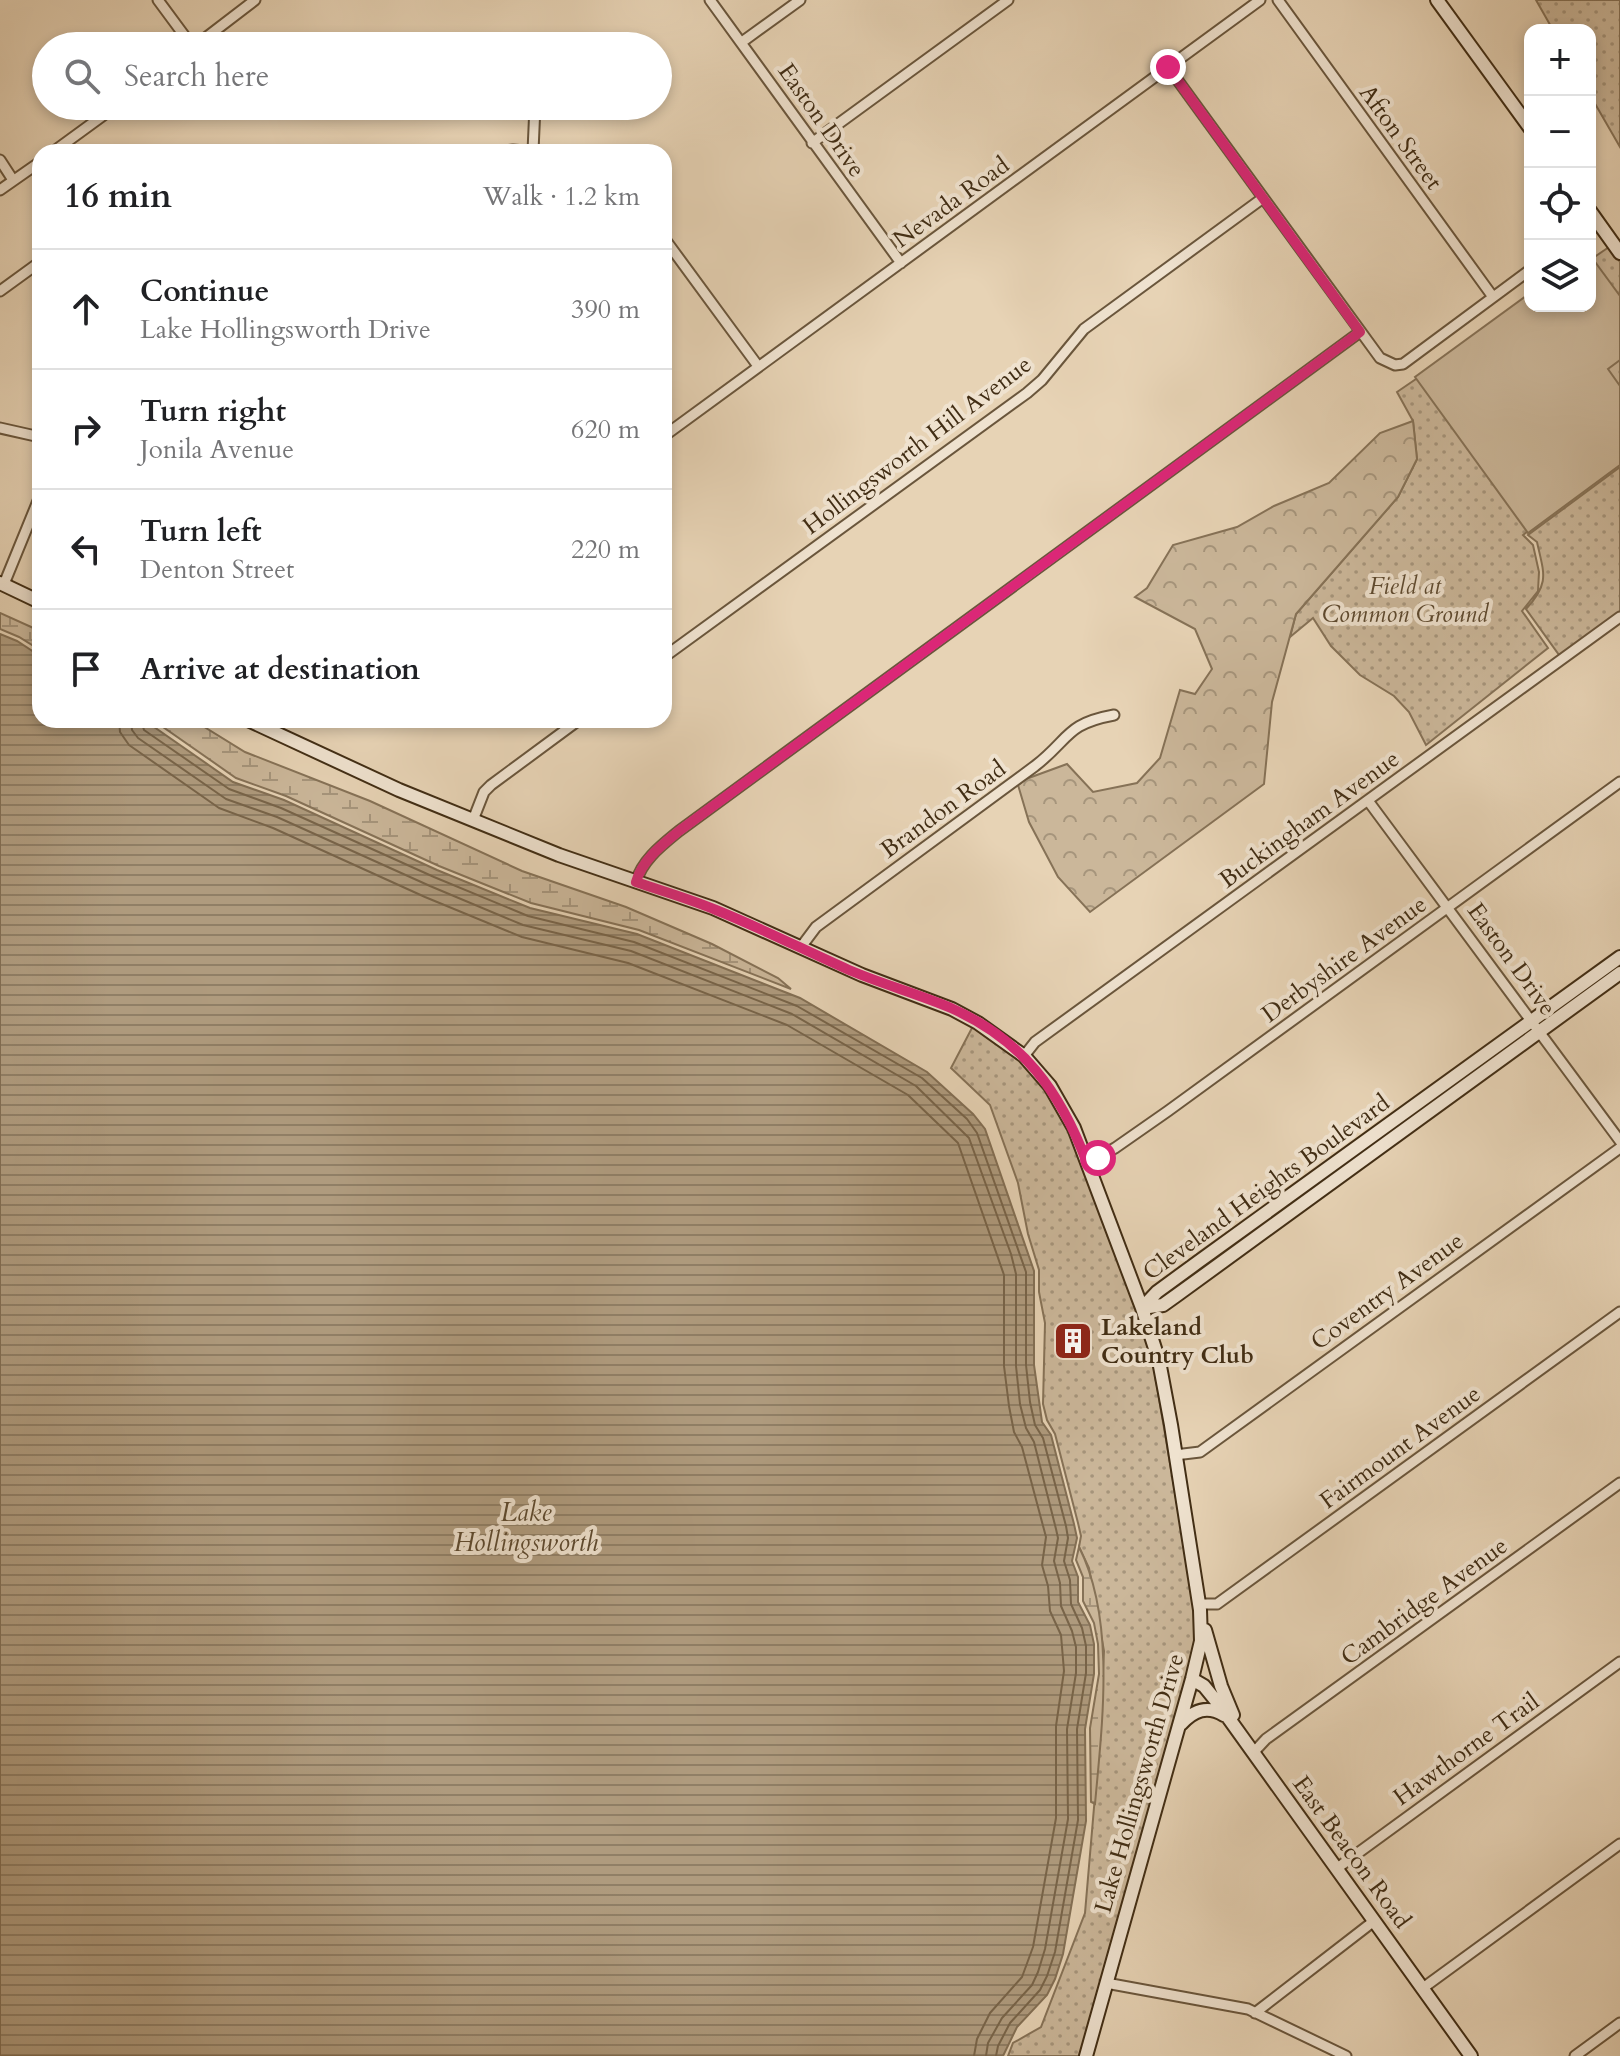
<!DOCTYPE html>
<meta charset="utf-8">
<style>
:root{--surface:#fff;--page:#f2f2f2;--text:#202124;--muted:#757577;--line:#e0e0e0}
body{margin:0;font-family:Cardo,serif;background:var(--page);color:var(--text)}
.controls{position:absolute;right:24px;top:24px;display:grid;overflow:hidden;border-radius:16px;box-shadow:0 4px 12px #0003}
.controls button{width:72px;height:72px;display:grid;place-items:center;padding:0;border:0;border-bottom:2px solid var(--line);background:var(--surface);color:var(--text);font:40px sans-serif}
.stop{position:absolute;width:24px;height:24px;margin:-18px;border:6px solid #db2777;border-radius:50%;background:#fff}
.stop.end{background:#db2777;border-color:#fff;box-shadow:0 2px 8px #0008}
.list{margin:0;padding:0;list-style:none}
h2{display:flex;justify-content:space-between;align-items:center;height:104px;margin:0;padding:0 32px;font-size:34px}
h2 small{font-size:26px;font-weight:400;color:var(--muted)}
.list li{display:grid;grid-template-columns:52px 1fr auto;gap:24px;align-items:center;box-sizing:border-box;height:120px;padding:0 32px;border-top:2px solid var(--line)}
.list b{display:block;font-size:30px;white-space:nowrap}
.list p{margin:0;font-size:26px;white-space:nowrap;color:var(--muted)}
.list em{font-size:26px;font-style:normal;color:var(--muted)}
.icon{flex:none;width:44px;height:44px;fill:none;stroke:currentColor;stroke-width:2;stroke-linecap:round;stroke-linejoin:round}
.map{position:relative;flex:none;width:1620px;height:2056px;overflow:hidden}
.search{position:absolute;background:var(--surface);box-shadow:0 4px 12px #0003;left:32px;top:32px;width:640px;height:88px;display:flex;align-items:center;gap:20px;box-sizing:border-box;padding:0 28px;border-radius:44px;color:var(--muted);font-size:30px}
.panel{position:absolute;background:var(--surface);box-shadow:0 4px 12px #0003;left:32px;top:144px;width:640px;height:584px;border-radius:24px}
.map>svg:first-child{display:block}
.grass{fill:url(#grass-dots);stroke:#867257;stroke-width:2}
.forest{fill:url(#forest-crowns);stroke:#867257;stroke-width:2}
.wetland{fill:url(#wetland-marsh);stroke:#867257;stroke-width:2}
.garden{fill:#cbb79a;stroke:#867257;stroke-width:2}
.water{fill:url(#water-rules);stroke:#836f54;stroke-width:2}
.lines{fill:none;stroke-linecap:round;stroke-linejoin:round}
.shore{stroke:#786449;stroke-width:2}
.street-casing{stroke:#6a563c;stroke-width:13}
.secondary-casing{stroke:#412d14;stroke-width:16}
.street{stroke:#efe2cf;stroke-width:9}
.secondary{stroke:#efe2cf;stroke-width:12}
.route{stroke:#db2777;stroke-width:10}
.labels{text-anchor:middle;stroke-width:8;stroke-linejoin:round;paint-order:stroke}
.street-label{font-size:24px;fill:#412d14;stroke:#efe2cf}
.park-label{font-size:24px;font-style:italic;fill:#5d492f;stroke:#efe2cf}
.poi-label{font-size:24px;font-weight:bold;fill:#412d14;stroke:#efe2cf;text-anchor:start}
.water-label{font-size:26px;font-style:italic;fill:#5c482e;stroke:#efe2cf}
</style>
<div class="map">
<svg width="1620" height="2056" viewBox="0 0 1620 2056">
<defs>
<pattern id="grass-dots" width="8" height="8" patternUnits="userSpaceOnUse" patternTransform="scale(2)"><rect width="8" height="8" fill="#cbb79a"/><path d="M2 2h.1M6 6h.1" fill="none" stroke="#a6957c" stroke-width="1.8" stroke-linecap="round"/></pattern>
<pattern id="forest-crowns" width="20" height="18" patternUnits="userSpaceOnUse" patternTransform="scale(2)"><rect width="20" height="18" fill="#cbb79a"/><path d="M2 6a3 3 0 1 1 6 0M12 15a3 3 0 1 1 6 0" fill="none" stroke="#a6957c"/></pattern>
<pattern id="wetland-marsh" width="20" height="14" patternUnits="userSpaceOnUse" patternTransform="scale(2)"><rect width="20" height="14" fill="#cbb79a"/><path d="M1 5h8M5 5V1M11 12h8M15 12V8" fill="none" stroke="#a6957c"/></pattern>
<pattern id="water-rules" width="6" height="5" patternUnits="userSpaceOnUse" patternTransform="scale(2)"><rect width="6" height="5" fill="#af9b7e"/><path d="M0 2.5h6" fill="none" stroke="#907f66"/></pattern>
</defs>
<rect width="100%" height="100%" fill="#e7d3b5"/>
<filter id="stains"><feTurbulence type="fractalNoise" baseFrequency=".0025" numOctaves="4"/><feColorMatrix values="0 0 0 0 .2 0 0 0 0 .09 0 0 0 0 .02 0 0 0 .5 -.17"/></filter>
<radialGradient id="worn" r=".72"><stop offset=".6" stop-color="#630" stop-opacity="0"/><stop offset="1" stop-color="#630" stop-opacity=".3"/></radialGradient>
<path class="grass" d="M1536,0h84v147l-30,-52v-65h-37z
M1609,247l11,15v200l-97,73 10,10 6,27 -1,19 -16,20 26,37 -122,97 -17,-33 -15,-16 -34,-21 -29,-29 -18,-28 -23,19 6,-23 102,-117 19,-38 -4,-38 -16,-29 133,-91v5h60v-46z
M1620,467v150l-58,42 -36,-50c24,-26 18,-35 11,-67l-9,-7z
M973,1026l47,34 25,29 24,41 67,177 17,56 41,242 2,36 -9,37 -106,378h-73l5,-13 28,-16 44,-114 14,-164 5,-98 -15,-83 -10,-21 2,-11 -3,-13 -23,-89 -8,-14 -4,-16 2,-81 -6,-31v-22l-11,-36 -10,-51 -28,-78 -39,-37z"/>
<path class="forest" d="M1413,421l4,38 -19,38 -102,117 -24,88 -8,82 -174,128 -32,-35 -29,-55 -11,-37 8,-6 41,-15 26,28 44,-9 23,-25 20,-68 15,4 17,-25 -17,-40 -60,-32 12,-9 26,-43 64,-18 37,-21 55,-23 51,-50z"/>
<path class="wetland" d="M0,613l40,18v19l-21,-13 -19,-8z
M153,720h40l52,32 125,49 152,70 104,36 86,37 66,34 13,11 -152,-59 -108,-27 -92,-37 -153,-70 -50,-18z
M1079,1547c37,73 23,178 16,257l-4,-2 -1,-74 9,-54 -1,-30 -4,-21 -11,-22v-24l-7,-17z"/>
<path class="garden" d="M1590,255l30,41v64l-12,9 12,17v79l-92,68 -113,-156 115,-84v13h60z"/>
<path class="water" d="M0,634l17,7 23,15v64h104l89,62 51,18 153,70 93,38 107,26 163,64 127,74 46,42 12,15 49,142v94l8,57 9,13 23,89 3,14 -5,23 6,16v25l12,23 4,19v30l-9,55 1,92 -23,133 -8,25 -8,16 -30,32 -14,29h-1003z"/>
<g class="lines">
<path class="shore" d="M119,720l1,12 9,13 90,63 54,20 152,69 97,40 106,26 159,62 121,70 50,48 46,132v91l5,40 5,26 8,15 24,90 -4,28 6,21 2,25 11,24 3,36 -8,55v92l-23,129 -11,30 -32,36 -13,26 -3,17
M131,720l1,10 6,8 88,61 51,18 153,69 93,39 108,26 161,63 124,72 53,52 42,116 5,20v92l4,38 6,24 8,14 22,87 2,9 -4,23 6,22 1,23 11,25 4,16v26l-9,56 1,90 -23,130 -7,23 -6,13 -30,33 -14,25 -2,13
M141,720l3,10 85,59 52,19 153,69 94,39 106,26 163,64 125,72 45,41 10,14 49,139v93l4,37 5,23 8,13 23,88 2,12 -4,23 6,19 1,24 11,24 4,18v27l-9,56 1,91 -23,132 -8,24 -7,14 -30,33 -12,23 -2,10"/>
<defs>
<path id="street" d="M158,0l34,46
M710,0l191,263
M1278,0l215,297
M742,42l58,-42
M195,46l60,-46
M1168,67l212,291 15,7 8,-1 127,-94
M812,143l196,-143
M533,151l2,-45
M53,152l63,-46
M497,152l16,-2 25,2
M0,160l13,20
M0,190l40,-28
M664,238l94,128
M0,291l40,-29
M0,428l40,9
M664,436l596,-436
M4,584l36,-88
M664,657l363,-264 15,-13 42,-51 179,-131
M267,729l12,-9
M1369,802l251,339
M473,820l11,-28 7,-7 88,-65
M636,882c6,-22 26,-37 43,-51l681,-499
M801,947l15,-20 219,-161c35,-27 30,-42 79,-51
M1024,1056l11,-14 585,-425
M1087,1163l28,-15 53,-37 452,-329
M1175,1455l25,-3 420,-304
M1200,1604h17l403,-292
M1253,1753l13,-14 354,-256
M1336,1869l284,-207
M1106,1983l142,26 98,47
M1423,1988l197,-144
M1255,2013l119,-92
M1575,2056l45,-33"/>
<path id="secondary" d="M1437,0l93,128
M1590,211l30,42
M0,583l40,19
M248,720l151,70 160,65 154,53 149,67 90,34 26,14 46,33 26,30 24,42 68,180 17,53 12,64 29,185 1,31 -9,38 -106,377
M1142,1308l15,-16 41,-30 422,-305
M1142,1308l21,-3 14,-10 443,-322
M1205,1630l16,56 12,29
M1192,1679l12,7 13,16 254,354
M1181,1724c13,-14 26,-19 43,-9"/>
</defs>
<use href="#street" class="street-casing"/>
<use href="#secondary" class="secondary-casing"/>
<use href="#street" class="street"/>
<use href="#secondary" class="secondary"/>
</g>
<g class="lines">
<path class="route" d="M1098,1158l-11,5c-27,-72 -64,-123 -136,-155 -33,-14 -69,-24 -102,-38 -45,-20 -88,-42 -133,-60 -26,-11 -54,-19 -80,-28 6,-22 26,-37 43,-51l681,-499 -192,-265"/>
</g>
<defs>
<symbol id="building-square" viewBox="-11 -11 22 22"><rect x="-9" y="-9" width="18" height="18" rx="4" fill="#8f2418" stroke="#efe2cf"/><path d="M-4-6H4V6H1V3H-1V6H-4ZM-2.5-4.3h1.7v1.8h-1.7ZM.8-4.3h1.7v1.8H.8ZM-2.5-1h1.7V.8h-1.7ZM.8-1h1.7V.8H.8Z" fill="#fff"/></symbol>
</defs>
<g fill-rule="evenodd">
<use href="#building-square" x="1051" y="1319" width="44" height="44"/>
</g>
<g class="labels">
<g class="street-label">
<text transform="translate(822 120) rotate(55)" y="8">Easton Drive</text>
<text transform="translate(1401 137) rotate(54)" y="8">Afton Street</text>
<text transform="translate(951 202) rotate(-36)" y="8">Nevada Road</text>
<text transform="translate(917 445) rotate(-37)" y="8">Hollingsworth Hill Avenue</text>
<text transform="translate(943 809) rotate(-36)" y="8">Brandon Road</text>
<text transform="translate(1309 819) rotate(-36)" y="8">Buckingham Avenue</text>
<text transform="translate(1344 959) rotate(-36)" y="8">Derbyshire Avenue</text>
<text transform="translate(1512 959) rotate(54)" y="8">Easton Drive</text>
<text transform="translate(1266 1187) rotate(-36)" y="8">Cleveland Heights Boulevard</text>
<text transform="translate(1387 1291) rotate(-36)" y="8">Coventry Avenue</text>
<text transform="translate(1400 1447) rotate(-36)" y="8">Fairmount Avenue</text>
<text transform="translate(1424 1601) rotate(-36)" y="8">Cambridge Avenue</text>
<text transform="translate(1466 1749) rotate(-36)" y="8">Hawthorne Trail</text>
<text transform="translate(1139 1783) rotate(-74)" y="8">Lake Hollingsworth Drive</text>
<text transform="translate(1352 1852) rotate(54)" y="8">East Beacon Road</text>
</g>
<g class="park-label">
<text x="1405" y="594">Field at<tspan x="1405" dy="28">Common Ground</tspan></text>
</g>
<g class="poi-label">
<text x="1101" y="1335">Lakeland<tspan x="1101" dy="28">Country Club</tspan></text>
</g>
<g class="water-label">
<text x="526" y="1521">Lake<tspan x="526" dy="30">Hollingsworth</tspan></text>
</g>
</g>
<rect width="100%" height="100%" filter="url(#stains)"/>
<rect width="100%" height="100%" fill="url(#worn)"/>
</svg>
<div class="controls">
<button>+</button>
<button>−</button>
<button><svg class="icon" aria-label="locate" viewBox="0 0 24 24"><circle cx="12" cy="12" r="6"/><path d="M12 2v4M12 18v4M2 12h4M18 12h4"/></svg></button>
<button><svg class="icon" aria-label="layers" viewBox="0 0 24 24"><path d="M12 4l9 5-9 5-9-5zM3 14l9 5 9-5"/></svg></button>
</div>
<div class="stop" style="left:1098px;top:1158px"></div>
<div class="stop end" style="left:1168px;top:67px"></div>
<div class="search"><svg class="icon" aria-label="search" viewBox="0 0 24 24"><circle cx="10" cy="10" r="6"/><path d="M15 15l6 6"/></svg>Search here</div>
<section class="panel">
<h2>16 min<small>Walk · 1.2 km</small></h2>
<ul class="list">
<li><svg class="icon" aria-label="ahead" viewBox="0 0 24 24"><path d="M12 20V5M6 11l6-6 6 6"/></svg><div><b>Continue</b><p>Lake Hollingsworth Drive</p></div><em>390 m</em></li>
<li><svg class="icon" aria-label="right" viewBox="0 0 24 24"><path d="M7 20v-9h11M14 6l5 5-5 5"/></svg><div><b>Turn right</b><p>Jonila Avenue</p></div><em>620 m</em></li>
<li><svg class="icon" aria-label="left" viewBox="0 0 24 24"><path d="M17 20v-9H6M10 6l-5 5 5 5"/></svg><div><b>Turn left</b><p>Denton Street</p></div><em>220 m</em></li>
<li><svg class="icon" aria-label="arrive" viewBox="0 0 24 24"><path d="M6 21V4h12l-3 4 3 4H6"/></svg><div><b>Arrive at destination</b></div></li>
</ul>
</section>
</div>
